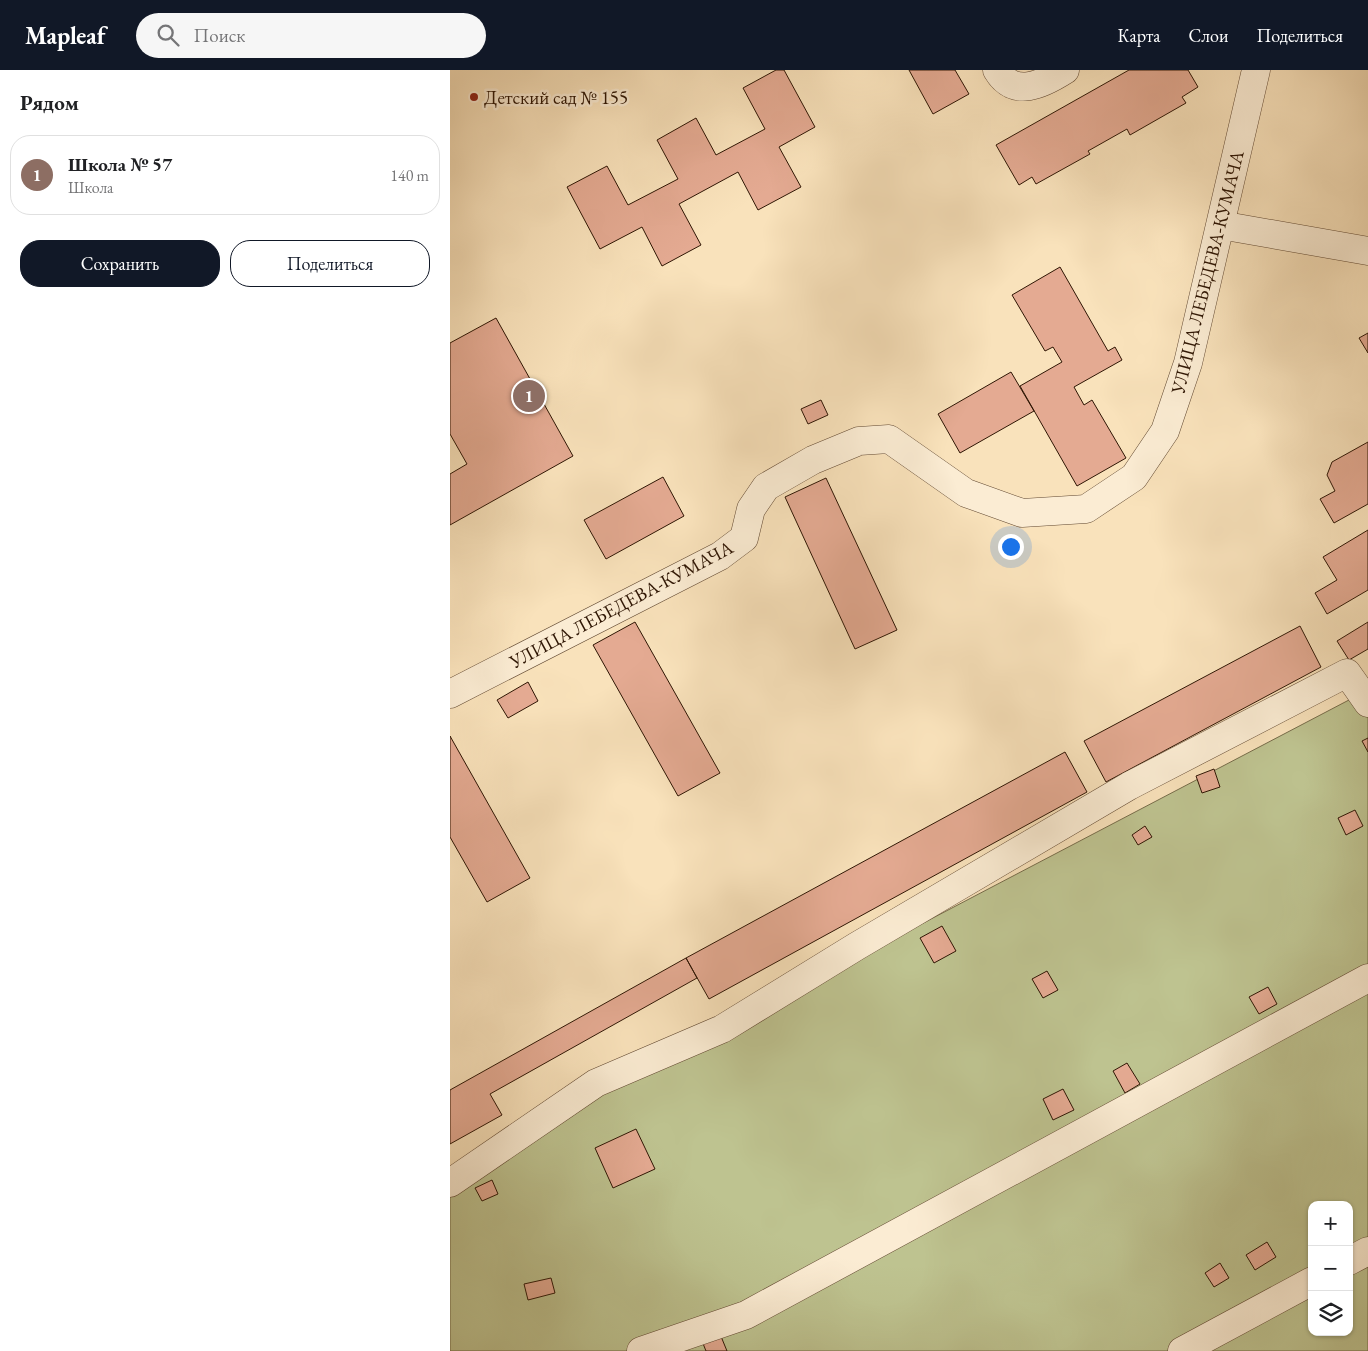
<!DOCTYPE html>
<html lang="ru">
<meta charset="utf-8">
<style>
:root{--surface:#fff;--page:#f6f6f6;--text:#202124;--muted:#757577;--line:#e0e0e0;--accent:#111827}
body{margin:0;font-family:"EB Garamond",serif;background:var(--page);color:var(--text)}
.controls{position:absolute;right:15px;bottom:15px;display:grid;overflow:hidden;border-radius:10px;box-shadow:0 1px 4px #0004}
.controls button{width:45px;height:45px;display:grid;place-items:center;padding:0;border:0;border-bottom:1px solid var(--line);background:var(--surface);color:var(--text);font:25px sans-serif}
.you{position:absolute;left:560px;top:476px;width:18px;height:18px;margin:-12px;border:4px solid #fff;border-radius:50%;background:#1a73e8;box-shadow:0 0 0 8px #1a73e833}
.badge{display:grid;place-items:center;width:32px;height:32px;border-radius:50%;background:var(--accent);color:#fff;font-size:16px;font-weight:700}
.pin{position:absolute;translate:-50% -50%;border:2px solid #fff;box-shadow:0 1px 5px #0006}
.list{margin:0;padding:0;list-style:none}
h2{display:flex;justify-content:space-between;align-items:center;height:65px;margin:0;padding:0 20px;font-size:21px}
h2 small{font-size:16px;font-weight:400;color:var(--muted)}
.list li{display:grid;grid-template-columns:32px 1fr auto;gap:15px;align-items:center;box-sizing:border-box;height:80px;margin:0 10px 10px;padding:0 10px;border:1px solid var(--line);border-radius:20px}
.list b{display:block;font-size:19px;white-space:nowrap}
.list p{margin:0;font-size:16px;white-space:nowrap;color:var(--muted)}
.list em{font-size:16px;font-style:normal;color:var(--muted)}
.actions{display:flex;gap:10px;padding:15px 20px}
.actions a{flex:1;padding:11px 0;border:1px solid var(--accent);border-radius:20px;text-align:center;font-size:18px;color:var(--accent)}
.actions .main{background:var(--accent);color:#fff}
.icon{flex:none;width:28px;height:28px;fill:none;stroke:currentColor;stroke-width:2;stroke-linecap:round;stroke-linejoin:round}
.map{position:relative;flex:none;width:918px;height:1281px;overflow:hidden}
header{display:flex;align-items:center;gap:30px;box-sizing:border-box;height:70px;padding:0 25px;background:var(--accent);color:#fff}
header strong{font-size:24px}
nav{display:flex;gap:28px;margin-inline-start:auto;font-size:18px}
.search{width:350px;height:45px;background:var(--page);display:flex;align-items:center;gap:12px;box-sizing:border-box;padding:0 18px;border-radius:28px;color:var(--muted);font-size:19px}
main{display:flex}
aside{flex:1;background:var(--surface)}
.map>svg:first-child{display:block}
.green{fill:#bec390;stroke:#766c4a;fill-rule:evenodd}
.building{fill:#e4aa92;stroke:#2f1604}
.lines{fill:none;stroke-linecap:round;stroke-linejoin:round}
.minor-casing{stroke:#624932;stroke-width:29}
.minor{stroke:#fbecd3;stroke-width:28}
.poi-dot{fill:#8f2418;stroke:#fbecd3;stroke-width:2}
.labels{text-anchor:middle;stroke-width:5;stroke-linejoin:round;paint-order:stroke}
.poi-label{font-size:19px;fill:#2f1604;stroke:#fbecd3;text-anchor:start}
.street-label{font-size:19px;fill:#2f1604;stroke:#fbecd3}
</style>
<header>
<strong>Mapleaf</strong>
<div class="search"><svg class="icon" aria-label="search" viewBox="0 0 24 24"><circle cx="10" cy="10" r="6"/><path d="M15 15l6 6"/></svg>Поиск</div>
<nav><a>Карта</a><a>Слои</a><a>Поделиться</a></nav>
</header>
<main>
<aside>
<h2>Рядом<small></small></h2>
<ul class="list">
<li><span class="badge" style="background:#8d6e63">1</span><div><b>Школа № 57</b><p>Школа</p></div><em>140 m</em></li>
</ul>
<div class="actions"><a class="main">Сохранить</a><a>Поделиться</a></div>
</aside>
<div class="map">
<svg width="918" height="1281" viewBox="0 0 918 1281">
<rect width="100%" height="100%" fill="#f9e2bb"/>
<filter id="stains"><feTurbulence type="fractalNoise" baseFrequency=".004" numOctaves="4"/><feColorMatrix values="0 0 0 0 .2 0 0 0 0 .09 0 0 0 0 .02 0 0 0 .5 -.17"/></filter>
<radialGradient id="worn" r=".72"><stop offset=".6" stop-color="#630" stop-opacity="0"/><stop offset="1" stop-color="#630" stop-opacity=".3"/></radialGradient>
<path class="green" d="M918,620v661h-918v-180zM862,1135h37v127h-37z"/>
<path class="building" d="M326,0h8l31,57 -36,20 22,40 -43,23 -20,-38 -59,32 22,41 -39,21 -20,-39 -42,22 -33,-62 40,-21 21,39 50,-26 -21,-39 39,-22 20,37 49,-26 -22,-41z
M459,0h46l14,24 -36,20z
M679,0h59l10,17 -16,10 4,6 -56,32 -3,-6 -39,22 2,3 -54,30 -4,-7 -13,8 -23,-40z
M610,197l48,84 7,-4 7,13 -48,27 10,18 8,-5 34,58 -49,28 -57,-100 42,-24 -9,-15 -8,4 -33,-56z
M46,248l77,138 -123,69v-51l17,-10 -17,-30v-91z
M918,263v20l-9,-15z
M561,302l23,39 -74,42 -22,-39z
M371,330l7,15 -20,9 -7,-15z
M918,372v62l-34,19 -14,-24 15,-8 -8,-16 5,-13z
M213,407l21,39 -78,43 -22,-39z
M376,408l71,152 -42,19 -70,-152z
M918,460v60l-41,24 -12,-21 22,-13 -14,-23z
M185,552l85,151 -42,23 -85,-151z
M918,552v27l-19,11 -12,-19z
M850,556l21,41 -215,115 -22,-41z
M78,612l10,19 -30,17 -11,-18z
M0,666l80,142 -43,24 -37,-65z
M918,668v14l-6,-11z
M615,682l22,40 -378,207 -23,-41z
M764,699l6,18 -18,6 -6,-17z
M905,740l8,16 -17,9 -8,-17z
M695,756l7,11 -14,8 -6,-10z
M492,856l14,25 -22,12 -14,-25z
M236,888l11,20 -207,116 12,21 -52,29v-54z
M597,901l11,19 -15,8 -11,-19z
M818,917l9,17 -18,10 -10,-17z
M677,993l13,21 -15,9 -12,-22z
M613,1019l11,21 -21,10 -10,-21z
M186,1059l19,40 -42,19 -18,-40z
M42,1110l6,14 -16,7 -7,-13z
M817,1172l9,15 -21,13 -9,-15z
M770,1193l9,15 -15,9 -9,-14z
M101,1208l4,15 -27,7 -4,-16z
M270,1264l7,17h-21l-4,-10z"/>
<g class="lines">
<defs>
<path id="minor" d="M547,0c17,29 46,14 68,0
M770,155l148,26
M0,624l270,-138 24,-18 7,-29 15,-22 47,-27 46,-19 30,-2 77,54 56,20 64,-4 48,-32 31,-46 23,-68 68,-293
M0,1113l146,-100 126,-54 135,-83 272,-160 218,-113 21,30
M899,1191l19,-10
M191,1281l105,-36 622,-337
M732,1281l130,-70"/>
</defs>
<use href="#minor" class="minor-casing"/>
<use href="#minor" class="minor"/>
</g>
<circle class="poi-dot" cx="24" cy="27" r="5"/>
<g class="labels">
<g class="poi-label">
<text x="34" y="34">Детский сад № 155</text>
</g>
<g class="street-label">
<text transform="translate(757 202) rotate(-76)" y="7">УЛИЦА ЛЕБЕДЕВА-КУМАЧА</text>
<text transform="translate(171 534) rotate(-28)" y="7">УЛИЦА ЛЕБЕДЕВА-КУМАЧА</text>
</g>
</g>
<rect width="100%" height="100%" filter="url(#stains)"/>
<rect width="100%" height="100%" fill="url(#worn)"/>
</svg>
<div class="controls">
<button>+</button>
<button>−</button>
<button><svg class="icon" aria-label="layers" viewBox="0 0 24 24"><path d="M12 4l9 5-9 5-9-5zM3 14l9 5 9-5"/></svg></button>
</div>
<div class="you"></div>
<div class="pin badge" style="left:79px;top:326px;background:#8d6e63">1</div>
</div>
</main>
